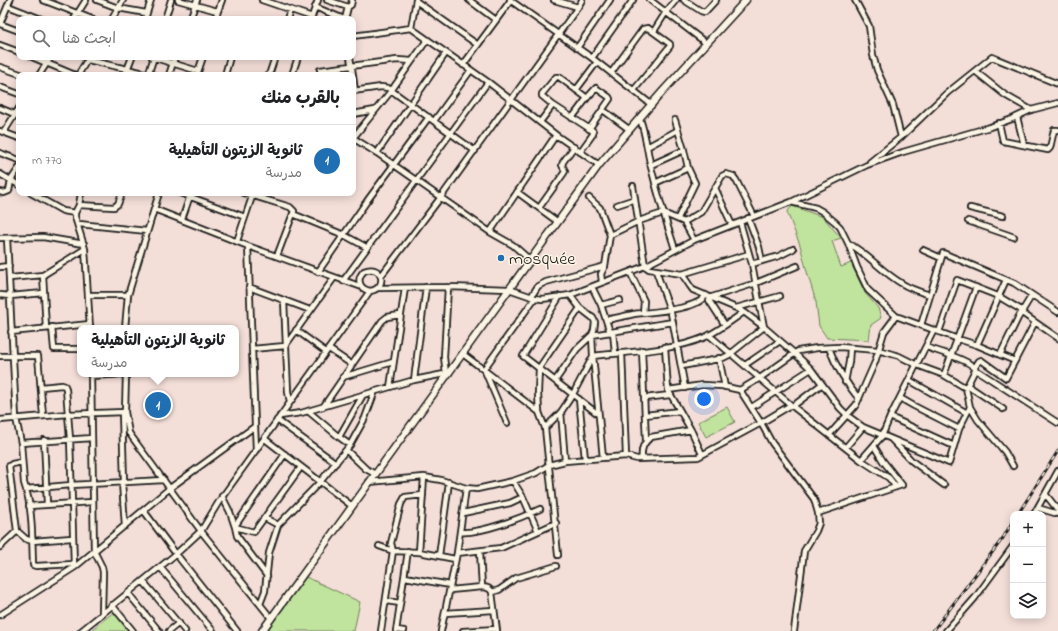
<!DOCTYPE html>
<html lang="ar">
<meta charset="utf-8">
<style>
:root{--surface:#fff;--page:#f6f6f6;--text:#202124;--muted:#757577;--line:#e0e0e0;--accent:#1f6fb2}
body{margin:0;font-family:"Indie Flower","Playpen Sans Arabic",sans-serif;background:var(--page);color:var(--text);direction:rtl}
.controls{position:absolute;right:12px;bottom:12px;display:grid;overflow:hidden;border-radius:8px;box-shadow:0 2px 10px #0003}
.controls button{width:36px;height:36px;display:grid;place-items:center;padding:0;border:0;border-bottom:1px solid var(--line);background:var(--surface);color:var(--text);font:20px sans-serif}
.you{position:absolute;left:704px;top:399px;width:14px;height:14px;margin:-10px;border:3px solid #fff;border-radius:50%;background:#1a73e8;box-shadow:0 0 0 6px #1a73e833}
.badge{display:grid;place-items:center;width:26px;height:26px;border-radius:50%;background:var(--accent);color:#fff;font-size:13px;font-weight:700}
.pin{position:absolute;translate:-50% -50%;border:2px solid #fff;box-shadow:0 1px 4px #0006}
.popup{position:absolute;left:77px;top:325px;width:162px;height:52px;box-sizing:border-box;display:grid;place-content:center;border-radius:8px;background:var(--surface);filter:drop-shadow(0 1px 3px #0005);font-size:13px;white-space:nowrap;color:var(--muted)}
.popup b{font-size:15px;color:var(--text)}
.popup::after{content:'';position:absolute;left:50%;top:100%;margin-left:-8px;border:8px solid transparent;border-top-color:var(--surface)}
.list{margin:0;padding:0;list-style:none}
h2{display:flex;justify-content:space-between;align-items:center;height:52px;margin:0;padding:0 16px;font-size:17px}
h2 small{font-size:13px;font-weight:400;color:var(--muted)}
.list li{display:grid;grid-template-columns:26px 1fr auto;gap:12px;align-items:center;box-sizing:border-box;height:72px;padding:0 16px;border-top:1px solid var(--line)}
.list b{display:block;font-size:15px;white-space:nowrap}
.list p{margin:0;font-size:13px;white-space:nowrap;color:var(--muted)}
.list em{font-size:13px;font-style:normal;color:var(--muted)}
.icon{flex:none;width:22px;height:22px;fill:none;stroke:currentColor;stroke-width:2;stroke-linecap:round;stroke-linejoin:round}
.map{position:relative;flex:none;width:1058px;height:631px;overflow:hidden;direction:ltr}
.search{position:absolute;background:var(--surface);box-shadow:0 2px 10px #0003;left:16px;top:16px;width:340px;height:44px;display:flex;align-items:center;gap:10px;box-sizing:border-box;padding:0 14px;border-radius:8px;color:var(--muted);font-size:15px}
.panel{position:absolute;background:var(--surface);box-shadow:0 2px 10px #0003;left:16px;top:72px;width:340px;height:124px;border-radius:8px;direction:rtl}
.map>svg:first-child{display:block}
.green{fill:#c0e39d;stroke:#6e805c}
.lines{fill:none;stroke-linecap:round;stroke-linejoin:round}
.street-casing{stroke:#1c1c1c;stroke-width:8}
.secondary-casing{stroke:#1c1c1c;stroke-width:9}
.street{stroke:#fcf5e5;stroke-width:4.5}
.secondary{stroke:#fcf5e5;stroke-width:6}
.rail-casing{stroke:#1c1c1c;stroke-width:3}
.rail{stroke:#fcf5e5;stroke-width:1.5;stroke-dasharray:4.5;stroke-linecap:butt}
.poi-dot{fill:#1f6fb2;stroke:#fcf5e5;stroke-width:1.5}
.labels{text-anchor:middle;stroke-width:3;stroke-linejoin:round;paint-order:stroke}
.poi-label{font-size:18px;fill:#1c1c1c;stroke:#fcf5e5;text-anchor:start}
</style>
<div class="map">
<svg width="1058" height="631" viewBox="0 0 1058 631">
<rect width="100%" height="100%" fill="#f4ded8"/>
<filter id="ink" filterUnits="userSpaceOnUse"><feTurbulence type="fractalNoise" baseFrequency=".025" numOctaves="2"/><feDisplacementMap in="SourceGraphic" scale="8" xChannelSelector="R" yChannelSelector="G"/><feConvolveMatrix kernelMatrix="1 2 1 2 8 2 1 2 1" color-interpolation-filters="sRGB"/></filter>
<g filter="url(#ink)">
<path class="green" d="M792,206l31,11 18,21 -9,3 9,26 10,-4 14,30 13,15 3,10 -10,7 -2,15 -42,-2 -8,-12 -3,-24 -9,-30 -7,-27 -13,-33z
M727,407l8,15 -29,15 -8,-15z
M306,577l54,25 -6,29h-87z
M115,611l16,20h-41z"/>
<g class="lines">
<defs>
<path id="street" d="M43,0l49,19
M97,0l21,8 28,5
M178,0l39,11
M262,0l50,17
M327,0l21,7 3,-2 1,-5
M469,0l27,20
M510,0l82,58 60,47
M554,0l24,7
M650,0l56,43
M684,0l17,11 4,1 11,-12
M855,0l14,26 4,29 4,15 16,35 8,32
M416,1l62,44
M8,6l33,13
M315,7l29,12
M74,19l12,-19
M112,19l11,-19
M145,19l6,-19
M165,19l6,-19
M190,19l7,-19
M215,19l7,-19
M287,19l3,-9
M311,19l7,-19
M345,19l3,-12
M0,24l10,-24
M0,24l19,7
M411,28l5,-28
M654,31l12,-19 10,-12
M353,36l58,-8 77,54 68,53 43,30
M0,45l19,7
M577,48l33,-48
M32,57l43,18
M84,57l4,3 65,15
M152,57l46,14
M350,57l3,18
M592,58l41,-58
M463,65l48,-65
M0,67l23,8
M320,70l77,-10 15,1
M975,71l30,24 26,15
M611,73l32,-44 5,-1 22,16v2l-36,44
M39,75l12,-18
M78,75l11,-18
M125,75l7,-18
M148,75l6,-18
M169,75l6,-18
M197,75l6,-18
M225,75l5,-18
M269,75l6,-18
M292,75l6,-18
M353,76l2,15
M0,87l19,7
M576,90l21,-28
M353,91l28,-4 7,1 87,63
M587,98l9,-10 13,9 1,2 -21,30
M553,105l-11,-9v-2l14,-17h3l28,21 -15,20
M0,108l19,8
M603,110l27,20
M353,114l22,-4
M1017,117l7,28
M640,119c6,16 7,32 11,48 7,28 15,55 24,82
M675,120l9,30 4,18 7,15 -17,35
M434,121l37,-51
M540,122l13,-17 40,26v3l-13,18
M999,123l4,18 45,9 2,-2 4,-18h4
M0,131l19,7
M4,132l15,-24
M353,138l24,15 113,79 23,13 17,15
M353,138l38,-47 36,-51
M647,147l31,-17
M0,153l19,7
M377,153l69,-100
M870,162l31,-25 46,-44 45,-36 66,27
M651,165l33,-15
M0,174l19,11
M655,183l33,-15
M633,186l12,80 4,3 33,5 67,-20
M715,188l17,37
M0,192l4,1 5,-2 2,-11 8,-12
M517,192l41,30
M31,193l32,18 12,2
M81,193l-2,12 -4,8v4l10,32 5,79
M180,193l65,24
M244,193l46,14 4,4 -17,45
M589,198l11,10 10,27
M791,202l25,6 7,4 12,10 5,5 8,16 9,24 11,23 28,26 62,23 19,6 38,16
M79,205l35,2 4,-3 4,-11
M617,205l18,-6
M539,208l25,-35 1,-2 -3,-6 1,-3 11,-15
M970,208l33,8
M154,209l94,37 114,41
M293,214l51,21 22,12
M748,218l11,29 3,14
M182,219l9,-26
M968,221l46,16
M684,222l17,-10 21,-36 4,-2 7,2 3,4 18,36
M79,224l68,7
M490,232l66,-97
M0,238l43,-1 41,7
M7,238l9,180 5,25 3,40c9,25 8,55 9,82l3,1 38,-2
M237,241l16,-47
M848,243c20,11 34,29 53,40 9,6 19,9 29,12
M248,246l8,204
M923,250l18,8
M752,264l27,-8 14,-7
M0,267l9,-1
M656,271l15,42 14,75
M318,272l49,-71 62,-84
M630,272l14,29 -1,12
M682,274l8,12 3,4 43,18 8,4 20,15 30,26 17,16 29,39 8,8 15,11 86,36 10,-34 11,-22
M43,275l3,53
M381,276l60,-79 137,-190 4,-7
M10,278l33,-3 42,-26
M343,281l145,-199
M602,282l-1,-8 4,-8 5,-31 29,-14 24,-8 21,9 10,18
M249,287l61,23
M592,287l9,18 9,27
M379,288l69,-1 61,2 26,9 7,1 28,-4 75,-29 49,-26 97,-38 76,-37 36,-13 87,-25 22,-8 19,-9 27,-7
M0,295l10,1 34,-3
M89,295h39
M570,295l10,13 13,10 2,4 -1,8 -2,5 1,21 10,102
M560,296l-37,60 75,58
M531,297l7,-11 8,-4 59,-16
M284,300l4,92 2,10
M601,305l19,-5
M736,308l44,-12
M1022,313l36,25
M606,320c10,-2 19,-4 28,-6 16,-2 64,-4 72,-19
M725,325l-15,-23 -1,-2 3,-3 44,-14 41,-17
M921,325l22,-72 71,30 44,29
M52,327l2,22h26
M125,328l3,-33 31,-102
M296,330l30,22
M11,332l79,-8
M613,332l2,21
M939,332l18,-52 41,16 25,15
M709,335l82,70 70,55 28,18 7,9
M977,345l29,-65
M665,347l3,43 23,40 11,24
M926,347c10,4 46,13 50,23
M829,348c7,19 17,35 30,51
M252,349l33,-3 49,-68
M329,349l22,15
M642,350l4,91
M622,353l4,103
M463,354l76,58
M1000,355l18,-37 14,-23
M0,356h38l5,59
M719,358l6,29
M745,365l35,-24
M682,366l41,-8 6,-3 35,-28 -12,-63 -12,-42
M975,367l4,-6 2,-1 25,18 29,-56
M91,374l3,177 8,16 1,5 -1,41
M126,374l-1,38 4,21 72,98 70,87
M446,374l-2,-17 4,-70
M944,375l32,-88
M91,376l35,-2
M343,377l50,-15
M414,380l12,-93
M909,380l58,33
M555,381l22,-32 15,-14 81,-13
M845,382l4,-20 1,-14
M967,385l36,24
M41,387l21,-2 3,1 1,3 4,50 4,126
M390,387l15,-99
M668,390l35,-5 19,1 18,4 20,-12 38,-27 19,-3 23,-1 38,3 21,6 18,9 27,10 22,13
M740,390l21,33 11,20 42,56 4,14 1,10 -3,8 -12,20 -10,80
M645,398l25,-3
M900,398l14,8 45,23
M579,399l6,60
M793,406l29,-22
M323,407l59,-86 5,-4 13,-2
M752,407l59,-38
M308,411l31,26 11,8
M122,412l2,70
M561,412l4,49
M645,415l35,-4
M280,416l21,-3 113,-33 35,-7
M890,417l64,29
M0,420l68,-6 57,-2
M277,420l59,43
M507,423l-23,-54 51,-71
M545,428l16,-16 12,-18 20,-38c36,-5 76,-4 110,-18 14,-6 28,-17 41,-26
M830,434l26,-29 19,-43 9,-30 12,-16
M339,437l24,-42
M265,439l87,67
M891,439l21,22 32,24
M44,440l3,64
M21,443l71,-5
M846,447l17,-20
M346,450l20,19 9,5
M642,459c-1,-10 1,-16 9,-22l40,-7
M861,460l21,-24 8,-19 44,-87
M22,462l-10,2 -3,2 8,65 9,8 6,2 40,-3
M1013,466l-8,-14 -27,-32 -8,-13 -4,-19 8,-16 4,-1 80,52
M513,481l10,16 15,34
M122,482l3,44
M369,482l55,-5 17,3 25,8 11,1 36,-8 23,-8 13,-8 16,-4 61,-5 11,3 61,-2 63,-34 30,-18
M26,489l45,-4 93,-5
M1046,495l12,15
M222,496l8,16 5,15 19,5 47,-65
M29,506l63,-4
M1038,508l20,6
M144,511l32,43 61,77
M463,513l47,-10 13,-6
M818,513l84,-28 -19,-24 -9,-15
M1034,514l24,-43
M265,518l13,7
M235,526l50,-72
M235,527l2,9 30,40
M460,532c20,2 61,-14 80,-23
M379,546l14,5 26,1 36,7
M0,547l17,-16
M480,551l2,36
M419,552l5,-75
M457,553l44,-5 55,-25
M558,555l-13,-127 -6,-16 -1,-19 1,-25 41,-60
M439,556l10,-74
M160,567l53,64
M405,577l45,8
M143,581l42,50
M450,590l32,-3c5,0 8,1 10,5l5,39
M492,592l7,-2 17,-12 40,-12
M128,593l31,38
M386,601l14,2
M260,604l5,-13 4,-38 9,-28 42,-43 30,-37 15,-27 10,-27
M112,605l21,26
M445,613l49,-3
M0,615l75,-48 95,-79 84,-61
M397,630l7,1
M81,631l95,-77 25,-23 19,-31 150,-209c19,-3 12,-28 -6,-20 -8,8 -5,18 6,20
M169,631l10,-8
M381,631l12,-80 -2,-8 10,-39 4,-7 18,-2
M396,631l12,-80
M441,631l16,-78 9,-65
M463,631l33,-2
M946,631l29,-33 38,-52"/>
<path id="secondary" d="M262,631l337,-466 64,-74 83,-91"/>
</defs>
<use href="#street" class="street-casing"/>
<use href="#secondary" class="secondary-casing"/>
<use href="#street" class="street"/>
<use href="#secondary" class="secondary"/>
<defs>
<path id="rail" d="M1018,514l40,-63
M933,631l70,-93 10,-17"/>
</defs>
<use href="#rail" class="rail-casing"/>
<use href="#rail" class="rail"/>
</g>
</g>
<circle class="poi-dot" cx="501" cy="258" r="4"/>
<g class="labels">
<g class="poi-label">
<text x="509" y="264">mosquée</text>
</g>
</g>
</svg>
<div class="controls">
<button>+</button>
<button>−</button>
<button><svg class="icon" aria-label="layers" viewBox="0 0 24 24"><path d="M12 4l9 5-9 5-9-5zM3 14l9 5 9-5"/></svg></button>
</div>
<div class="you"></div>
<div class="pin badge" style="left:158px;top:405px">1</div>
<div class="popup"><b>ثانوية الزيتون التأهيلية</b>مدرسة</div>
<div class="search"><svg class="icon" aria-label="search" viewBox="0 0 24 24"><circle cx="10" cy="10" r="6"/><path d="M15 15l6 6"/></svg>ابحث هنا</div>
<section class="panel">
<h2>بالقرب منك<small></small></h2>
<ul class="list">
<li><span class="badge">1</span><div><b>ثانوية الزيتون التأهيلية</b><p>مدرسة</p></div><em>770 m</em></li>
</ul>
</section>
</div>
